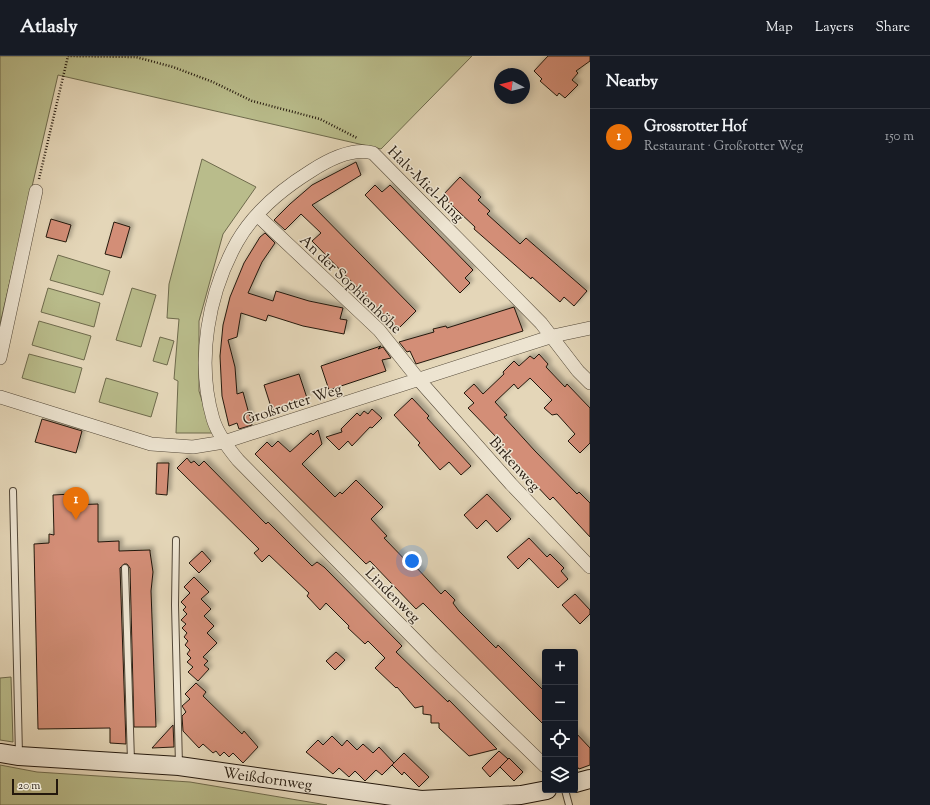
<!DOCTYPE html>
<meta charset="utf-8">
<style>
:root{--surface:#171b24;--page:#242831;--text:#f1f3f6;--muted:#9ea1a6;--line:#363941;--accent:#ea580c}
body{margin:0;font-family:"Sorts Mill Goudy",serif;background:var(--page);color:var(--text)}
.controls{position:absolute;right:12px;bottom:12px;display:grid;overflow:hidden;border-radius:4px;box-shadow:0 2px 10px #0003}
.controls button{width:36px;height:36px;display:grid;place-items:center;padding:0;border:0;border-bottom:1px solid var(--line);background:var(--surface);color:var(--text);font:20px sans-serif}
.compass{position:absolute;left:494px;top:12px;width:36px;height:36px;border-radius:50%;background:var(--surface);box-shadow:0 2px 10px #0003;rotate:277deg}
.scale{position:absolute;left:12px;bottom:10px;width:46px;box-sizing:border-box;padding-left:4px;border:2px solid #23180d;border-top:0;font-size:11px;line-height:14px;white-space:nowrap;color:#23180d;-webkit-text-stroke:3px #ede4d1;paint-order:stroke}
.you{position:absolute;left:412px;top:505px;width:14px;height:14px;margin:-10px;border:3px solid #fff;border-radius:50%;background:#1a73e8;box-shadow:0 0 0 6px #1a73e833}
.badge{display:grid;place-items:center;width:26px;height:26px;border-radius:50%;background:var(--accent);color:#fff;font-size:13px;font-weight:700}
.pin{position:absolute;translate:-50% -33px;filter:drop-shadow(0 1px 2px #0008)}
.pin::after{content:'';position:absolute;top:21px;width:14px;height:12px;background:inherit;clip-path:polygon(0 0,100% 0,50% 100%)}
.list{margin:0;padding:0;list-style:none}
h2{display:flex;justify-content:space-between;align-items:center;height:52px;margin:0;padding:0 16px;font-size:17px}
h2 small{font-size:13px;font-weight:400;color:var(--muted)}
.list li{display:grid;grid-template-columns:26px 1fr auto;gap:12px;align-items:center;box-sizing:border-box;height:56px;padding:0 16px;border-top:1px solid var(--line)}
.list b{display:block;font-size:15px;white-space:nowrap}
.list p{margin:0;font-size:13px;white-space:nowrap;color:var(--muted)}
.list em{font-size:13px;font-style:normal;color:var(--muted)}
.icon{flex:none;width:22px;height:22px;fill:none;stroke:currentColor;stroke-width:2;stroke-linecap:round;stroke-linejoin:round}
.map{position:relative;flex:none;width:590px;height:749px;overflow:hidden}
header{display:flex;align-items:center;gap:24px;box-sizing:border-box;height:56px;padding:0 20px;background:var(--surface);border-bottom:1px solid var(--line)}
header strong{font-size:19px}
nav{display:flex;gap:22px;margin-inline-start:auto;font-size:14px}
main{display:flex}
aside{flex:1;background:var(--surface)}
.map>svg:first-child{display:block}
.green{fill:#b9bc8b;stroke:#6e6a4c}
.building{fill:#d38e77;stroke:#23180d;filter:url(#shadow)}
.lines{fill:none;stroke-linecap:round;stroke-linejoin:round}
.lane-casing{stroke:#534838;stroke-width:8}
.street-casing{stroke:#534838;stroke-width:14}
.secondary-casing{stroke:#23180d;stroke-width:20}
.path{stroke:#23180d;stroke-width:2.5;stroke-dasharray:1 2;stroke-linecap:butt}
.lane{stroke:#ede4d1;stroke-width:6}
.street{stroke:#ede4d1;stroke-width:13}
.secondary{stroke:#ede4d1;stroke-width:18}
.labels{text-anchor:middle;stroke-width:3;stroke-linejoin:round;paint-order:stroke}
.street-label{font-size:15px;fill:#23180d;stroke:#ede4d1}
</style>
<header>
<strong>Atlasly</strong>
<nav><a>Map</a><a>Layers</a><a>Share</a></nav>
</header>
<main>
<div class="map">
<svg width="590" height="749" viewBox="0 0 590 749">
<defs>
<filter id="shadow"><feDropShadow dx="3.5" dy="-3.5" stdDeviation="2" flood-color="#0004"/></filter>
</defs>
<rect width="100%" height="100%" fill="#e4d6b8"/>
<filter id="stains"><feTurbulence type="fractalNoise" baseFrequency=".005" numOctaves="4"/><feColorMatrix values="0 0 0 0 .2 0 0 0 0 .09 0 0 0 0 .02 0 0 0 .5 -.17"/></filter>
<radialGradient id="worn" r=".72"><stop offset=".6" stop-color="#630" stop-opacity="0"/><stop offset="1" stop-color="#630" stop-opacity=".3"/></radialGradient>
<path class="green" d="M0,0h472l-91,93 -323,-74 -58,249z
M202,103l54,28 -33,47 -24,87v70l13,42h-36l2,-52 -4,-2 5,-60 -12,-1 2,-34z
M58,199l52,16 -7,24 -53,-15z
M48,232l52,15 -6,24 -53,-15z
M132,232l24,7 -15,52 -25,-7z
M39,265l52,15 -7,24 -52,-15z
M160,281l14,4 -7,24 -14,-4z
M29,298l53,14 -7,25 -53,-15z
M106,322l52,15 -7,24 -52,-15z
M11,621l2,65 -13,-2v-62z
M0,709l37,7 153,10 137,23h-327z"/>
<path class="building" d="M548,0h42v5l-14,10 2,2 -6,7 6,5 -13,13 -6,-5 -2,3 -17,-15 2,-2 -8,-8z
M356,106l5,13 -49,30 104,106 -18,18 -86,-88 9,-8 -20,-19 -16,16 -11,-10 16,-16 22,-19z
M460,121l21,20 -3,3 12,11 -3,3 33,30 6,-6 61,53 -13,15 -10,-9 -4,5 -28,-25 -1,2 -57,-50 1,-2 -33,-31z
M375,129l7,7 8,-7 83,85 -8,8 5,5 -10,10 -95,-98z
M51,163l20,6 -5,17 -20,-5z
M114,166l16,5 -9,31 -16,-4z
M265,177l10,10 -13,19 -14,31 25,8 3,-10 33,10 34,7 -3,11 7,1 -3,14 -41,-8 -35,-11 -2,6 -25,-8 -4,24 -9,3 7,27 2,27 6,-2 9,33 -13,4 -2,-6 -8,3 -7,-30 -2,-40 3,-31 7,-28 14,-34 16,-26z
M514,251l9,24 -107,33 -6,-13 -3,1 -8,-10 35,-10 -1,-3 13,-3 1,2z
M381,290l-3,3 5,-2 8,11 -9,2 4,11 -57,19 -8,-24z
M539,298l9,10 -2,3 19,20 2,-3 23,24v35l-10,10 -12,-12 7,-7 -18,-20 -5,1 -8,-7 8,-8 -22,-22 -12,11 -4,-5 -19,18 12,13 -3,2 31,34 42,43 2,-2 11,11v34l-37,-40 -3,3 -35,-37 -18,-19 3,-3 -32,-33 6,-5 -10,-10 10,-9 9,10 21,-20 -1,-2 11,-11 5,5 11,-10 4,3z
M299,318l8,24 -35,12 -8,-25z
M412,342l17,18 -2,2 44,48 -10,9 -12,-13 -9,8 -22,-25 2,-2 -26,-28z
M372,353l10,9 -10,10 -2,-1 -18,19 -4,-5 -9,9 -13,-13 16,-5 -1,-3 16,-16 3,3 4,-5 4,3z
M42,363l40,12 -6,22 -41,-11z
M318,374l4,14 -20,20 33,33 5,-5 2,2 14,-14 27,27 -12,12 16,17 -3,2 29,30 2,-2 26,28 4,-4 10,10 -2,3 6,8 37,37 2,-3 47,47v34l-122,-123 -7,6 -46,-48 -4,3 -111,-110 12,-12 5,5 6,-6 12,11 21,-19 2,2z
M187,402l4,5 3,-2 5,5 5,-5 62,63 2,-2 44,44 5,-4 7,5 78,79 -6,6 52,50 1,-2 48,49 -28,7 -30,-28v-5h-8v-8l-8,-1v-8l-8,2 -18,-21 -1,1 -21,-20 10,-10 -17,-17 -3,3 -17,-16 1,-2 -23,-23 -6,7 -13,-14 2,-3 -40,-38 -7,7 -8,-9 5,-4 -82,-81z
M157,407h12l-2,32 -11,-1z
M72,438v11l26,-1v38l21,-1v10l31,-1v2l3,20 -2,19 5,136h-22l-4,-159 -3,-4h-3l-4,4 6,176 -16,-1v-15l-72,1 -4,-185 15,-1v-9l5,1 -1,-40z
M487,438l24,25 -14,13 -11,-12 -9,9 -13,-14z
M529,482l18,19 3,-3 14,14 -3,3 7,8 -10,9 -29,-30 -11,11 -11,-12z
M202,495l9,10 -12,12 -10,-10z
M194,521l15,15 -8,7 10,10 -7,7 10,10 -7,7 10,10 -14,14 5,4 -4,4 5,4 -11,12 -10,-9 5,-5 -6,-5 4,-4 -4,-4 3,-4 -5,-5 3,-4 -4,-4 3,-4 -5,-5 4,-4 -5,-4 6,-6 -4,-4 3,-3 -5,-5 9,-9 -6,-6z
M575,538l15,16v4l-10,10 -18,-19z
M336,596l9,8 -10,10 -9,-9z
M196,627l10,9 -3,4 39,38 2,-3 14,16 -15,16 -10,-10 -4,4 -5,-5 -4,4 -4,-5 -3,2 -10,-9 -4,4 -16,-17 -1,-15 4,-4 -4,-6 8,-7 -5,-5z
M173,669l1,22 -22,1z
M575,676l15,16v17l-11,4 -4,-5z
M332,680l10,10 5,-6 10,10 6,-6 10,9 6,-6 15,16 -12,12 -6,-5 -11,11 -10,-10 -6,6 -10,-9 -6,6 -27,-22 12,-12 5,5z
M499,695l9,8 -18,18 -8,-9z
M404,697l25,24 -10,10 -15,-15 -2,3 -10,-10z
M509,702l14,14 -9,9 -14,-14z"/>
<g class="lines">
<defs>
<path id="lane" d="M13,435l6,264
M176,484l-1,65 4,160
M125,512l6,193
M565,734l4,15"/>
<path id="street" d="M257,159l122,115 40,50 92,104 79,83
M0,302l36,-167
M0,341l151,47 42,3 31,-5 329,-106 37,-8
M545,710l-113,-109 -194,-197c-10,-12 -20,-25 -25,-41 -17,-58 -5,-125 24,-177 17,-30 45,-53 74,-71 17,-11 41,-24 62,-18l168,170 37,48 12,12"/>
<g id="secondary">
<path id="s1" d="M0,697l19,3 160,10 242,34 100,-5 26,-5"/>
<path d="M575,727l15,-4"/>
</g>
</defs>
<use href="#lane" class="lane-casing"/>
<use href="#street" class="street-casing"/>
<use href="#secondary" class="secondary-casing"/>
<path class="path" d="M39,123l29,-123 68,1 37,10 40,15 39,19 68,18 37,19"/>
<use href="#lane" class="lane"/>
<use href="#street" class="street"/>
<use href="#secondary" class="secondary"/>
</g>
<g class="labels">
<g class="street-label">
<text transform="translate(426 128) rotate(45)" y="5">Halv-Miel-Ring</text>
<text transform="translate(351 228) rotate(44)" y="5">An der Sophienhöhe</text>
<text transform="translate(292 348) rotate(-18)" y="5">Großrotter Weg</text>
<text transform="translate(515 408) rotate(48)" y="5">Birkenweg</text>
<text transform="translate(393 539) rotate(45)" y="5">Lindenweg</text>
<text dy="5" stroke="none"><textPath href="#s1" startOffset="269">Weißdornweg</textPath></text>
</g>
</g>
<rect width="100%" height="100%" filter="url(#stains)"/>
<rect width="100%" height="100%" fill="url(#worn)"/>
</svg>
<div class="controls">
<button>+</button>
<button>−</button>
<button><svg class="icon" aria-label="locate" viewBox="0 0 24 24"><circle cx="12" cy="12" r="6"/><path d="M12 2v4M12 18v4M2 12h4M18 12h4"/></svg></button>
<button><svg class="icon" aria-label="layers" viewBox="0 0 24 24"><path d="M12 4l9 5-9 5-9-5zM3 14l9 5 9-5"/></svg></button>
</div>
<svg class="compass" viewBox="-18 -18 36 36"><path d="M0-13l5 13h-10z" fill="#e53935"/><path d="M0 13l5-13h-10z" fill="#9ea1a6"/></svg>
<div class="scale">20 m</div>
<div class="you"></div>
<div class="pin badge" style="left:76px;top:464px;background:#e8710a">1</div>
</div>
<aside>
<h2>Nearby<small></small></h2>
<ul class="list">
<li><span class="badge" style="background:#e8710a">1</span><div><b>Grossrotter Hof</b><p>Restaurant · Großrotter Weg</p></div><em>150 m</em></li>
</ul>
</aside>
</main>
